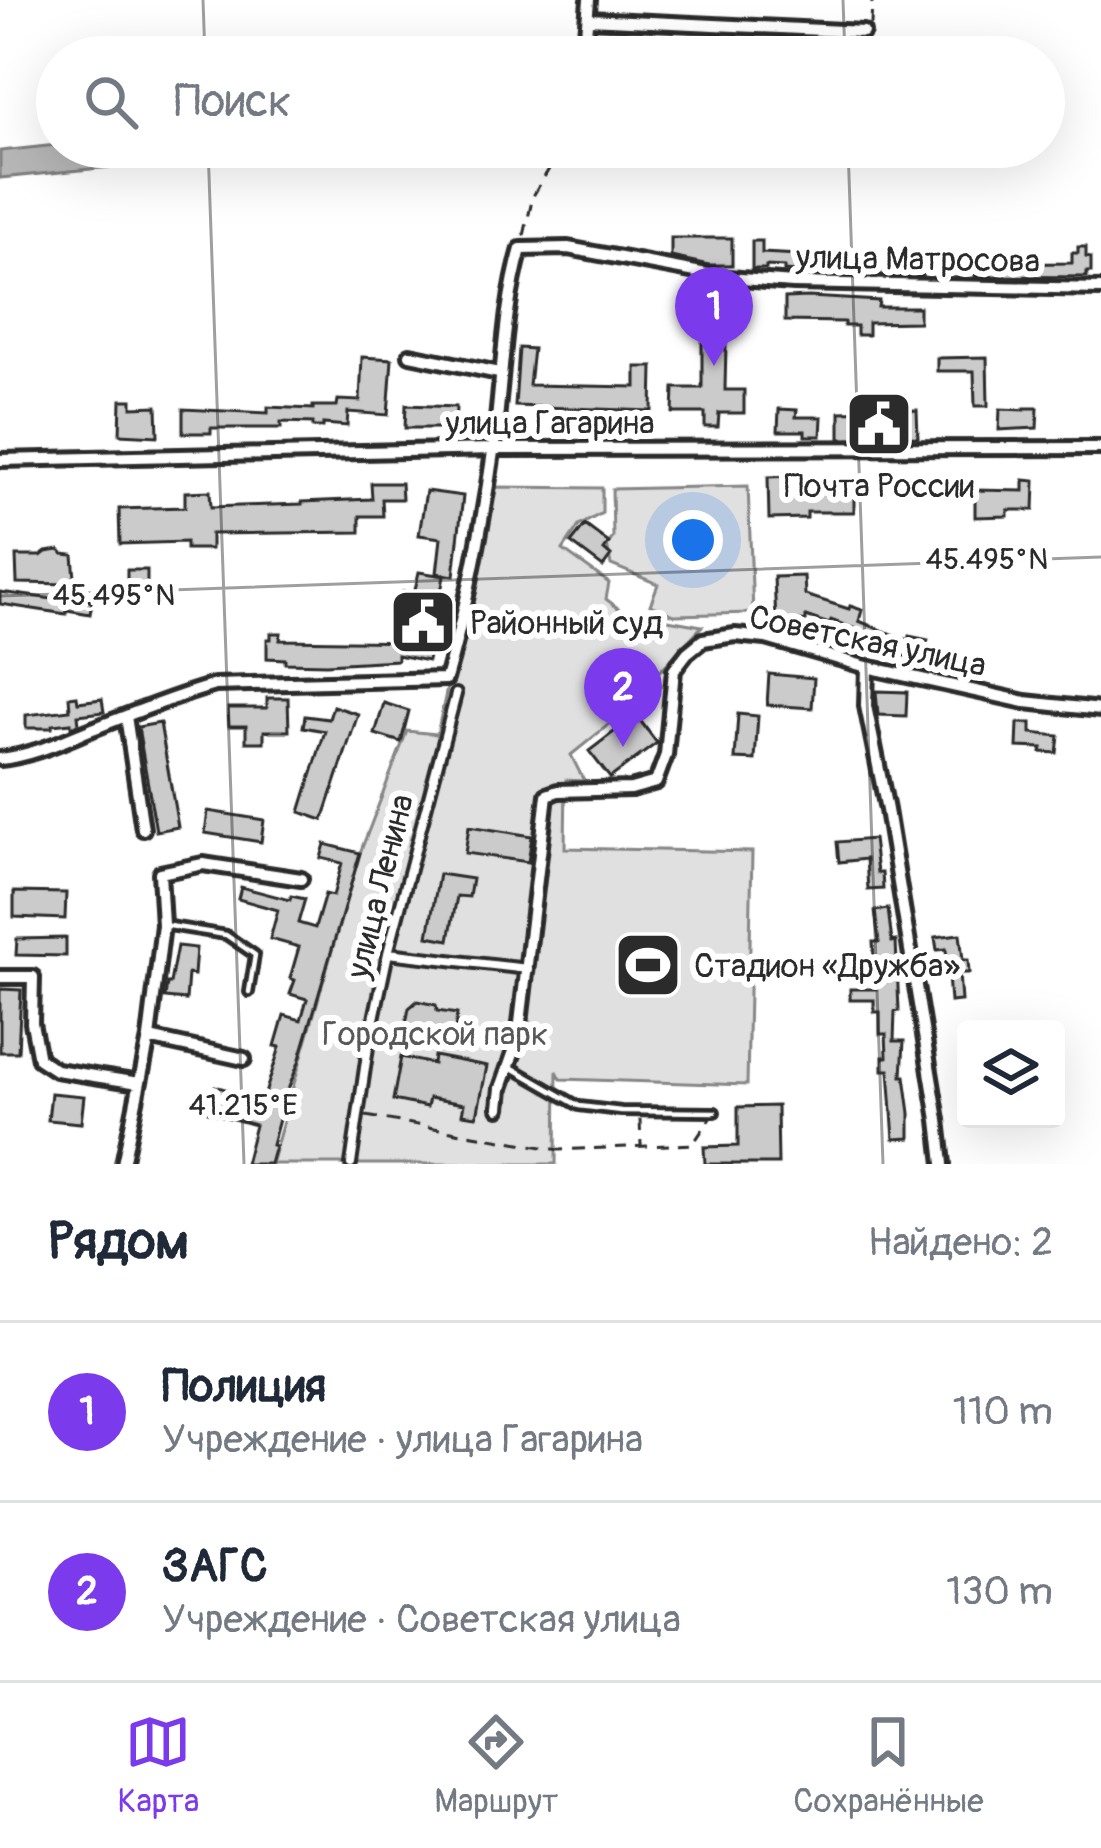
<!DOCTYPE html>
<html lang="ru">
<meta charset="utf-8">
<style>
:root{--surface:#fff;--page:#f6f6f7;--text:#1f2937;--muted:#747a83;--line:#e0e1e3;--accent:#7c3aed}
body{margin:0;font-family:Pangolin,sans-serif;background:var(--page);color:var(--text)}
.controls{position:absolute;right:36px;bottom:36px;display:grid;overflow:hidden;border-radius:12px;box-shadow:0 12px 48px #0002}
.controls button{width:108px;height:108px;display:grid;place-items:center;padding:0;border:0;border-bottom:3px solid var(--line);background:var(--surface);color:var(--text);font:60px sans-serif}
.you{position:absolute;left:693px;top:540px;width:42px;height:42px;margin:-30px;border:9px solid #fff;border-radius:50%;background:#1a73e8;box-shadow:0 0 0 18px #1a73e833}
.badge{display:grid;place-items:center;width:78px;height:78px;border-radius:50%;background:var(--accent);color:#fff;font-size:39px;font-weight:700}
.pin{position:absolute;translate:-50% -99px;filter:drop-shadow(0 3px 6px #0008)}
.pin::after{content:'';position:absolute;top:63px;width:42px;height:36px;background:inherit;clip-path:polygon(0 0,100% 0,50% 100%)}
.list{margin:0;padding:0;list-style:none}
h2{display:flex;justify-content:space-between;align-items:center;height:156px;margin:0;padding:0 48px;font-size:51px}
h2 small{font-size:39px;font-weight:400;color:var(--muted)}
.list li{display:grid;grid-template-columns:78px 1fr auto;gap:36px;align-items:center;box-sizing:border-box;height:180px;padding:0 48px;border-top:3px solid var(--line)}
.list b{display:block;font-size:45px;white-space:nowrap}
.list p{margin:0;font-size:39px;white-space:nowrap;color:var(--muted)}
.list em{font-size:39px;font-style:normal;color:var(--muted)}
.icon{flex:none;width:66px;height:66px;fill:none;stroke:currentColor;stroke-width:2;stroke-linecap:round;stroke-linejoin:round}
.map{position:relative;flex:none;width:1101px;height:1164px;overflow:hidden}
.search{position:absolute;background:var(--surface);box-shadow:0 12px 48px #0002;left:36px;right:36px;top:36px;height:132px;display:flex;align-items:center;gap:30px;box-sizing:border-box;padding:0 42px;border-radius:66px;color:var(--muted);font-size:45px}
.sheet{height:516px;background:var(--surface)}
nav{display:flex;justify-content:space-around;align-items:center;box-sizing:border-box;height:168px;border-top:3px solid var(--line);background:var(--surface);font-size:33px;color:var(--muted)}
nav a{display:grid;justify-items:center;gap:6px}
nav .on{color:var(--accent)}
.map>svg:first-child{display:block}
.green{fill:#e0e0e0;stroke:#868686;stroke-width:3}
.water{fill:#b6b6b6;stroke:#7e7e7e;stroke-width:3}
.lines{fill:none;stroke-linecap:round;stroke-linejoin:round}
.shore{stroke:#636363;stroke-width:3}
.building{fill:#cbcbcb;stroke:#2b2b2b;stroke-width:3}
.service-casing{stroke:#2b2b2b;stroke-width:14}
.pedestrian-casing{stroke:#2b2b2b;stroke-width:16}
.minor-casing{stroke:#2b2b2b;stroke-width:20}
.path{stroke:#2b2b2b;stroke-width:3;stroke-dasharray:12 9;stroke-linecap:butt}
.service{stroke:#fff;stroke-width:4.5}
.pedestrian{stroke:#fff;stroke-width:8}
.minor{stroke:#fff;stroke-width:10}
.ticks{fill:none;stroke:#2b2b2b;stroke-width:3;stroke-opacity:0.45}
.labels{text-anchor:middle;stroke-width:12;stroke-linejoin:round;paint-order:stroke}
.street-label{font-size:33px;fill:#2b2b2b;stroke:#fff}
.poi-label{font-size:33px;fill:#2b2b2b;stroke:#fff;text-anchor:start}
.park-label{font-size:33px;fill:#585858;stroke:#fff}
.ticks-label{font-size:30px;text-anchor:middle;fill:#2b2b2b;stroke:#fff;stroke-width:12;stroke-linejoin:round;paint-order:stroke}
</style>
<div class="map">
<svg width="1101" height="1164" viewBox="0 0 1101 1164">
<rect width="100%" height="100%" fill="#fff"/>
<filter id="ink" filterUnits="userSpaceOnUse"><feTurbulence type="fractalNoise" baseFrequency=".00833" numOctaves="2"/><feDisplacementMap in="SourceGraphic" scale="24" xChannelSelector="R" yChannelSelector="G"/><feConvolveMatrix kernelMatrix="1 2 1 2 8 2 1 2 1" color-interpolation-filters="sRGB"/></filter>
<g filter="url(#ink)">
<path class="green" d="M748,486l5,127 -79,2 -24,-10 8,-21 -47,-19 -4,-20 6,-7 -1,-49z
M491,487l111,1v25l-23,13 -16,24 46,33 -3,16 17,13 79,14 -90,96 -41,33 13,26 -18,-1 -1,68 187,4 -5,233 -186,-6 -4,-8 -1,93h-285l89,-311 47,-122 30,3z"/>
<path class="water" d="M57,145v2h255l-312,31v-27z"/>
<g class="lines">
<path class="shore" d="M68,147l-1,8 6,3 116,-11"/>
</g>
<path class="building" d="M671,238h61v27h-23l-38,-8z
M752,241h10v12l37,2 -1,17 -14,-1v-4l-18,-1v3h-14z
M1078,247h8v10l5,1v14h-4v5l-112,-1v-20h12v8l85,-1v-10h6z
M908,255h14v21l-105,-3 1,-14z
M809,297l70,4 -1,6h41v15l-51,1v12h-11v-9h-13v-4l-59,-1v-23z
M702,343h24l-1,47h19v23h-25l-1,14h-13v-14h-32l1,-25h28z
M519,348l14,1 -4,36 107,2v-20h17l-1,44 -137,-5z
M362,357l30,2 -4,56 -40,-3 -1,14 -24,-2v3h-10v-4l-32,-1v6h-70v5h-28v-24l85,4v-6l45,2v-3h24l1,-6 22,1z
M987,357l1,49h-13l-1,-35h-37v-13z
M121,400h11v7l25,-1 1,30 -38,-2z
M406,405l50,2 -1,21h-50z
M1025,408h13l-1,20 -38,2 1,-21 25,1z
M779,409l18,1 -1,7h26l-1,19h-16v-5h-27z
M917,410l1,27 -78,2v-27z
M793,476l1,12 60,1v23h-47v6l-38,1 -1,-42z
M1024,480l11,1 -1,29h-26v6l-33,1v-27l49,1z
M371,483h30l1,16h-20l1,17h-23v16l-149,2v15h-25v-7l-66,2 -1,-35 66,-2v-15l25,-1 1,16 91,-3v-2l70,-3z
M426,491l37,5 -9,80 -17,-3 4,-35 -22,-3z
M585,525l24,18 -5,7 7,6 -8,11 -32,-24z
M59,550l4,4 10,1 2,23 -4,6 -54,-1 -1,-27h25l5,-4z
M127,570h20v19h-6v11h-41v-12h27z
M419,572l25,4 -16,85 -31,-6v5l-71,4 -41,-1v-4l-18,-1v-19h4v-6h10l-1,7 138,2 -10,-11 4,-19 -12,-2 3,-18 11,2z
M804,576l1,19 44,14 1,-3 12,4 -3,11 22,9 27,10 1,-4 19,4 -5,21 -43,-12 -14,-7 3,-8 -38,-14 -2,4 -23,-8v5l-30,1 -2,-45z
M0,592l83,11v-3l9,2 -2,12 -23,-4 -1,4 -66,-10z
M769,674l45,4 -2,30 -45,-3z
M876,691l31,1 -1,24 -28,-1z
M77,696l1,6 24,-3 2,13 -26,3 1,9 -8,3v-4l-19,2v3h-26v-13l44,-5 -1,-13z
M267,698h21l1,33h-25v11h-18v-16h-17l-1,-18h39z
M384,703l25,8 -8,31 -26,-8z
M333,706l25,8 -35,106 -23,-8 25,-81 -22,-4 2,-11 24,3z
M738,714l20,2 -3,44 -20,-1z
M636,715l21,28 -47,35 -21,-27z
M160,723l18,104 -22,4 -18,-104z
M1018,723h13v10l28,3 -2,17 -16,-1 1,-4 -25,-1z
M208,811l56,9 -3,22 -56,-9z
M469,826l63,10 -4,26 -63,-9z
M873,839l4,34h5l1,16 -15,1 -2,-31 -27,3 -2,-20z
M325,844l35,9 -61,209 -14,35 -13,48 3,1 -5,18h-25l10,-39 -47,-13 7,-26 48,14 17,-53 -5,-1 9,-31 17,5 6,-21 -17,-5 5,-14 -5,-2 9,-31 -29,-8 8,-29 -40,-11 3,-12 49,13 1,-4 14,3 -7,24 17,5 10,-34 8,2 9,-33 -21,-5z
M439,874l33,5 -3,18 -12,-1 -8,44 -21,-4z
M14,892l52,1 -1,26 -51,-2z
M888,909l4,33 4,-1 3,70 -4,1 -1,29h10l-2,35h3l5,37v25l-16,1 -5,-69h-6v-13h4l-1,-23h-6v-22h-6v-12h-24v-11h26l-3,-47h6l-4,-31z
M960,934l3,26h5l1,13h-10l2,28 -11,1 -4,-53 -9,1 -2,-13z
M66,938v18l-50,-1 1,-16z
M177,946l19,2 -2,27 -6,-1 -2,26 -21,-2 2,-15h3z
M0,989l21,1 -3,62h-18z
M417,1001l19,4 1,6 20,3 -3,25 -49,-10 4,-21z
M434,1056l53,10 -10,50 -15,-2 2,-10 -35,-6 -2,9 -34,-7 8,-43 32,7z
M51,1093l33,3 -3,27 -33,-3z
M777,1106l1,58h-73l-1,-17 34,-1v-39z"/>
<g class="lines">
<defs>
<path id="service" d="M163,925l63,10 29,20 -6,37
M509,1066l70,40 42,5 94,1"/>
<path id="pedestrian" d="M388,953l140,16
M351,1164l17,-117 20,-94 68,-259"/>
<path id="minor" d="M588,19l275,13
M584,57l5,-57
M410,355l89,18
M0,460l494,-11 607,-1
M867,667l-1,39 21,104 51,310 5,44
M126,716l17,113
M0,759c31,-3 61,-17 90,-29 41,-16 82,-33 125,-45l231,-6c21,-74 36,-151 47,-227 10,-68 9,-137 28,-203l47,-1 160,30 65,5 308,6
M0,977h33l-1,46 7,36 17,11 83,13
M149,1038l95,21
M499,1108l2,-20 17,-48 29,-245 11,-4 73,-2 25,-7 10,-27 8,-85 13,-17 16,-13 32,-5 31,3 101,29 158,35 76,8
M123,1164l26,-126 14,-113 -3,-52 43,-9 98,15"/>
</defs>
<use href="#service" class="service-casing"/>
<use href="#pedestrian" class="pedestrian-casing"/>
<use href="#minor" class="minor-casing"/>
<path class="path" d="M871,25l1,-25
M871,57v-16
M524,236l9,-40 29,-49
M366,1116l193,34 134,-6 18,-27
M640,1119l1,26"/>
<use href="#service" class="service"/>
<use href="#pedestrian" class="pedestrian"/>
<use href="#minor" class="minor"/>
</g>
</g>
<path class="ticks" d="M203,0l2,57M843,0l2,57M208,147l36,1017M848,147l35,1017M0,596l1101,-39"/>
<defs>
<symbol id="civic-square" viewBox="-11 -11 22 22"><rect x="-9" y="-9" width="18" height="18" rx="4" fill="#2b2b2b" stroke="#fff"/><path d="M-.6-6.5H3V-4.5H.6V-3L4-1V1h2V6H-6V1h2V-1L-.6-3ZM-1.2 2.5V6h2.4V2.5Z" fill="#fff"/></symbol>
<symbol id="stadium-square" viewBox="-11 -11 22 22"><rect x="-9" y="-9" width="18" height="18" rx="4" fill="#2b2b2b" stroke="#fff"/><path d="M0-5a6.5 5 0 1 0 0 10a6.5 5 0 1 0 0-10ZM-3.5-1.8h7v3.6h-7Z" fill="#fff"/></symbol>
</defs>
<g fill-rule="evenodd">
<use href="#civic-square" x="841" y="386" width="76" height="76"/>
<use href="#civic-square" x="385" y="584" width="76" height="76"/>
<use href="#stadium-square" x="610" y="927" width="76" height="76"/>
</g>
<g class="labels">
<g class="street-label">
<text transform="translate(918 258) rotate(1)" y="12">улица Матросова</text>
<text x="550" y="434">улица Гагарина</text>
<text transform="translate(868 640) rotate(12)" y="12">Советская улица</text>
<text transform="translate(379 886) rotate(-76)" y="12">улица Ленина</text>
</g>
<g class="poi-label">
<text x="879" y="497" text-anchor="middle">Почта России</text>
<text x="470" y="634">Районный суд</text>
<text x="694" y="977">Стадион «Дружба»</text>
</g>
<g class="park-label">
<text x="435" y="1045">Городской парк</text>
</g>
</g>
<g class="ticks-label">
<text x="987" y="569">45.495°N</text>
<text x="114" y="605">45.495°N</text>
<text x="243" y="1115">41.215°E</text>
</g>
</svg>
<div class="controls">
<button><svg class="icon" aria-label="layers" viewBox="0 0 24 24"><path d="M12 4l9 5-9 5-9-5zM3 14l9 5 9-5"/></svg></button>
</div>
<div class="you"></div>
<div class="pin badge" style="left:714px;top:366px">1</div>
<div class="pin badge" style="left:623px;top:747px">2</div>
<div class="search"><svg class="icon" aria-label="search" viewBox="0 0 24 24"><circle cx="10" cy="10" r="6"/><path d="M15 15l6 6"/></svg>Поиск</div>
</div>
<section class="sheet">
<h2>Рядом<small>Найдено: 2</small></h2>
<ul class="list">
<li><span class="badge">1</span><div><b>Полиция</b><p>Учреждение · улица Гагарина</p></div><em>110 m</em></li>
<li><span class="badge">2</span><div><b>ЗАГС</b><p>Учреждение · Советская улица</p></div><em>130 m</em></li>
</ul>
</section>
<nav>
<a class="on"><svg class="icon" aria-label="map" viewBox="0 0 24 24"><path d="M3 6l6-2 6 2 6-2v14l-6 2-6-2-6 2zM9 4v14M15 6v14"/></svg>Карта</a>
<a><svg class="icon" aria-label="directions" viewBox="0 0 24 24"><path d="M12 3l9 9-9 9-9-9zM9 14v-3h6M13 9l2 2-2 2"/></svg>Маршрут</a>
<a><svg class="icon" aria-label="saved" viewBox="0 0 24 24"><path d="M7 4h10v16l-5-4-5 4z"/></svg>Сохранённые</a>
</nav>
